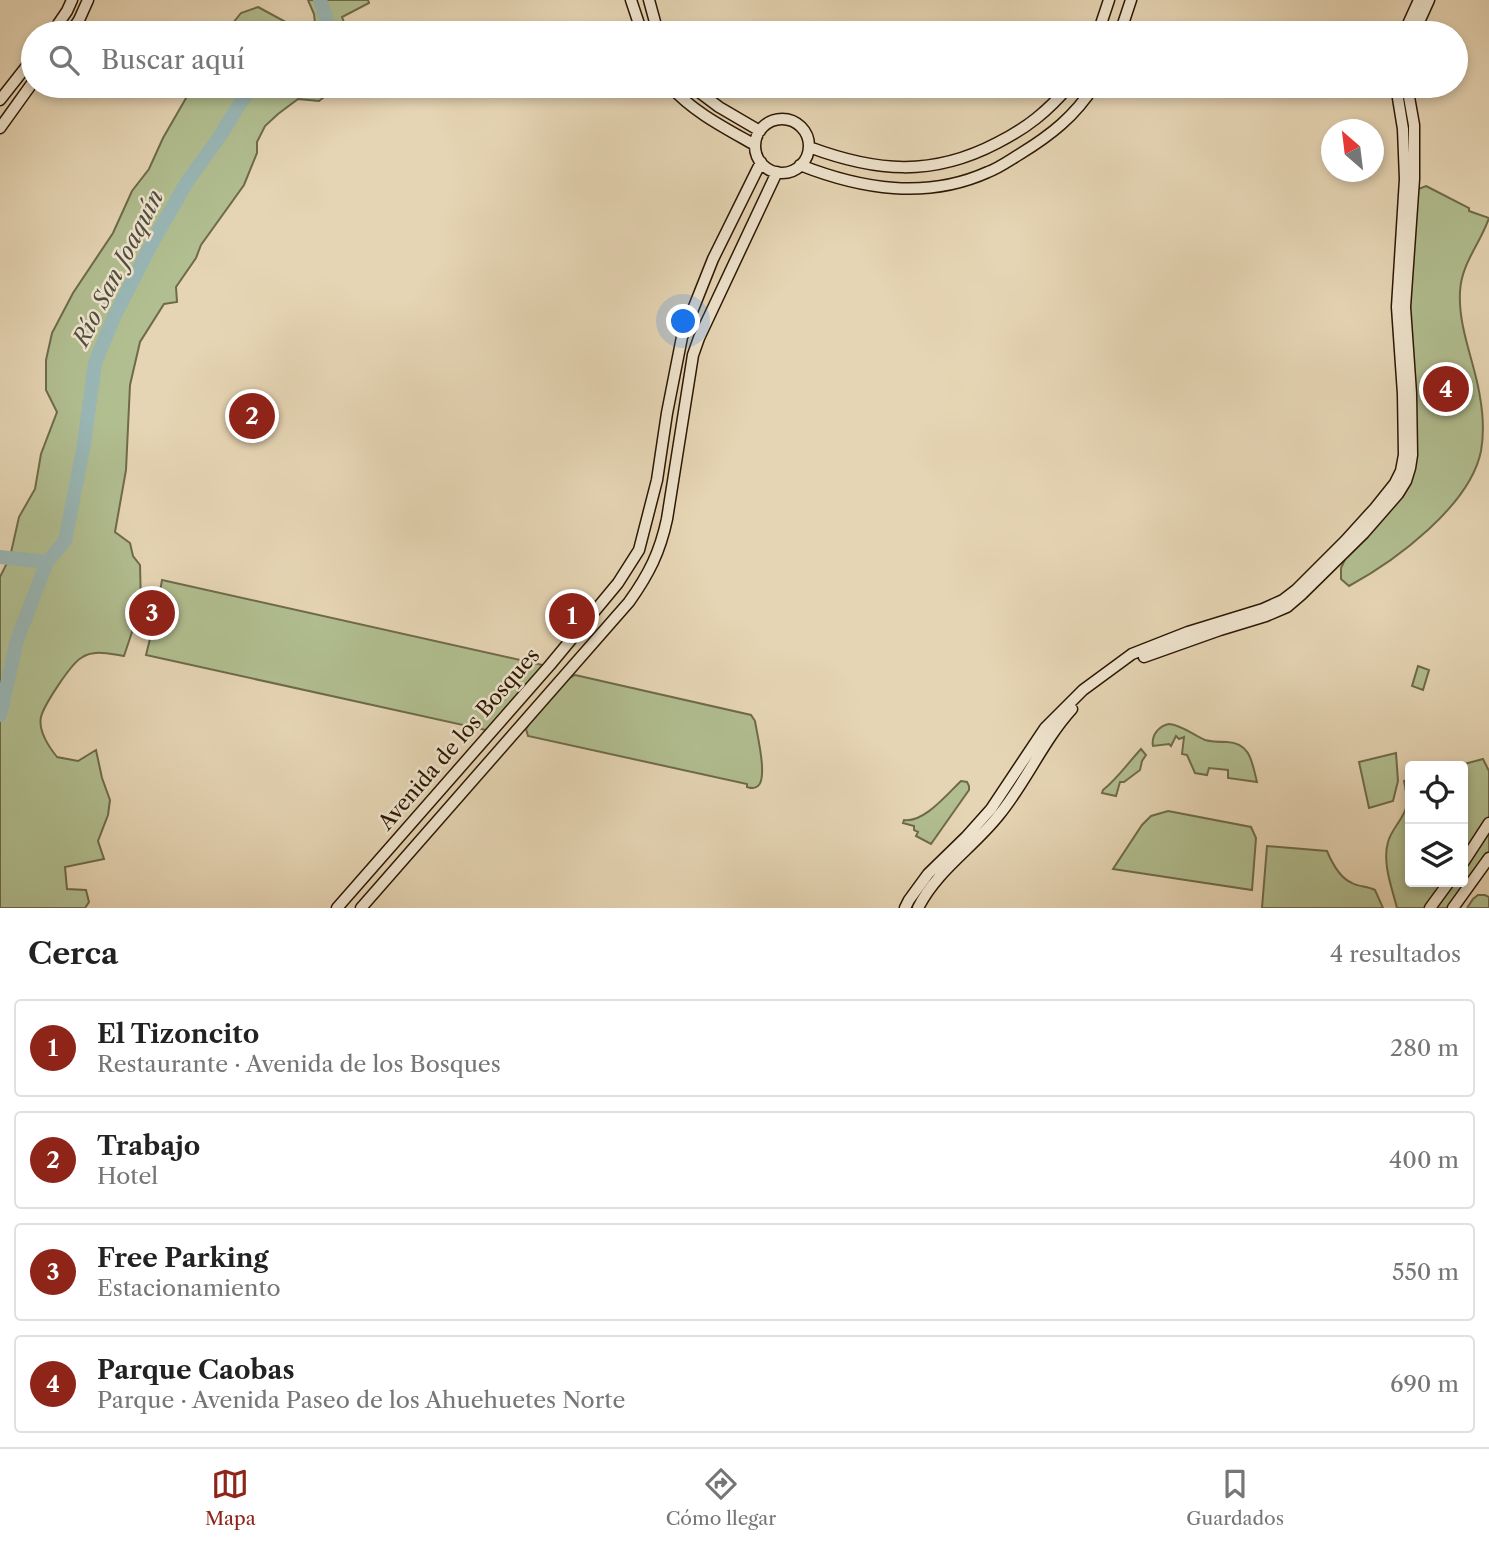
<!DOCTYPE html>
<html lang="es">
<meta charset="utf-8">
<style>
:root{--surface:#fff;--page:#f2f2f2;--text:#222;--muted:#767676;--line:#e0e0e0;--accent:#8f2418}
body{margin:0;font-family:"Libre Caslon Text",serif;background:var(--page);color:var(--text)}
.controls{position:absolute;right:21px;bottom:21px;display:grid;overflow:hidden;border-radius:7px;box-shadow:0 4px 10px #0003}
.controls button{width:63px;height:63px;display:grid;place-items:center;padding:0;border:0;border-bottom:2px solid var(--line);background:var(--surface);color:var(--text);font:35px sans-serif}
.compass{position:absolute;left:1321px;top:119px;width:63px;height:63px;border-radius:50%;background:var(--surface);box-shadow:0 4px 10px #0003;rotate:332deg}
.you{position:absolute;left:684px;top:322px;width:24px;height:24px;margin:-18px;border:5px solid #fff;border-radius:50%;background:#1a73e8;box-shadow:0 0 0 10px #1a73e833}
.badge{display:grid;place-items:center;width:46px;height:46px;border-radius:50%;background:var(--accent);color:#fff;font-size:23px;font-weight:700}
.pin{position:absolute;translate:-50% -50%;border:4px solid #fff;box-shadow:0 2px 7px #0006}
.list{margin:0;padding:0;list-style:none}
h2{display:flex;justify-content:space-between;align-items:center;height:91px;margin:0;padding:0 28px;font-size:30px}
h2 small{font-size:23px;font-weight:400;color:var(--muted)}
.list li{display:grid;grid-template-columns:46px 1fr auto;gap:21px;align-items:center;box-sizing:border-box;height:98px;margin:0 14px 14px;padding:0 14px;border:2px solid var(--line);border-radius:7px}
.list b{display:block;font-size:26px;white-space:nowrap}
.list p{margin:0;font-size:23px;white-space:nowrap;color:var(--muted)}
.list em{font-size:23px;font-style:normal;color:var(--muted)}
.icon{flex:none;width:38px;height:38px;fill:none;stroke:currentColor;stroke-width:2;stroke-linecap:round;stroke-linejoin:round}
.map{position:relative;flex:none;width:1489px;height:908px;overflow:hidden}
.search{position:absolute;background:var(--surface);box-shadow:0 4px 10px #0003;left:21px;right:21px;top:21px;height:77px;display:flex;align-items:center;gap:18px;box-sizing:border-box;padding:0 24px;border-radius:38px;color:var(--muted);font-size:26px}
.sheet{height:539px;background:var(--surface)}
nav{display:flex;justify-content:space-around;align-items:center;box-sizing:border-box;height:98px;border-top:2px solid var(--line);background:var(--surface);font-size:19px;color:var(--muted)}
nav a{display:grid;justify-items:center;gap:4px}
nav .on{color:var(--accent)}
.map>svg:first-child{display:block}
.green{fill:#b1be90;stroke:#6e6a4a;stroke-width:2}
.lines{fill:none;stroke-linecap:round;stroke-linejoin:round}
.river{stroke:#99b7b6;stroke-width:14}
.secondary-casing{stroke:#2c1703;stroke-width:13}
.secondary{stroke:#efe4ce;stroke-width:10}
.labels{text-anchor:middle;stroke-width:5;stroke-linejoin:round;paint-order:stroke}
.street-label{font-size:21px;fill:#2c1703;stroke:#efe4ce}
.water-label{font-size:23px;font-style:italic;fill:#524f42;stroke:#efe4ce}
</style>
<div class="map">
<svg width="1489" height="908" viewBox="0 0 1489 908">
<rect width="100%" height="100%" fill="#e6d5b4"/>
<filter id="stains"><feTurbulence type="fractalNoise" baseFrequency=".00286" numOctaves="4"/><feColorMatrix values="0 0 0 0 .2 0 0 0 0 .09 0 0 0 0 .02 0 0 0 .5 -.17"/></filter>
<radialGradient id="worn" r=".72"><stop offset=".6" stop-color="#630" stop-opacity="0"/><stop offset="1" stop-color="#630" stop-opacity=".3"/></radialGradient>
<path class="green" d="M308,0h60l1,3 -27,14 6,16h-32l-2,-19z
M258,7l37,20 5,6h-75l16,-20z
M193,86h145l-19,15 -21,-2 -20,15 -13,12 -8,16v11l-13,32 -43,60 -5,13 -20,29 1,15 -13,2 -24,38 -10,43 -4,85 -11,62 15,11 3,13 7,9 1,40 -17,51c-14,-2 -30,-7 -43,2 -11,7 -37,47 -40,59 -3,14 8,30 16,40l21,4 18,-11 6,28 8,22 -2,15 -10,26 6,18 -39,8 2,22 19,1 3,12 -4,6h-85v-331l10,-20 9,-40 16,-28 6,-35 16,-42 -11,-22v-30l6,-27 21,-40 40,-60 19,-42 17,-22 14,-31z
M1426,186l43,22v3l20,7c-9,26 -28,46 -29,74 -2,36 15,71 20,105 3,17 4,37 1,54 -11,55 -86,110 -132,135l-8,-7v-11l6,-13 53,-59 16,-306z
M162,580l385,86 -57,65 -344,-76 10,-40z
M1418,666l11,4 -6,20 -11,-4z
M575,675l176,40 4,6c2,13 13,57 3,65 -4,3 -7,2 -11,1v-3l-219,-48 -2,-7 3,-5 39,-45z
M1169,724c13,1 24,11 36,16 7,2 15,2 22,2 24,1 25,21 30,40l-29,-4v-8l-19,-2 -2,7 -12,-2 -8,-18 -5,-1 2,-17 -5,2 -3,-3 -5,10 -2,-2 -16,2c-2,-11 6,-20 16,-22z
M1141,749l5,6 -4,6 -2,9 -16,12h-4l-4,14 -14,-3 1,-3c14,-11 25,-27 38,-41z
M1396,753l2,28 -5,20 -24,7 -10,-46z
M1483,759l6,12v84l-10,9 -32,44h-50c-5,-20 -15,-45 -9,-66 3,-12 15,-23 18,-34 2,-9 0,-18 -2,-27l6,-2v103h53v-116h-6z
M961,781l6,1 2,4v4l-38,54 -15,-8 2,-4 -4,-2v-4l-11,-3 1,-3c20,3 43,-26 57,-39z
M1168,811l83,16 5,11 -4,52 -139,-21 29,-44 9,-9z
M1267,846l60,5c5,12 13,27 25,32 7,4 15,3 23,7l8,18h-121z
M1478,895h7l4,2v11h-22l6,-9z"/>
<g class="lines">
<path class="river" d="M320,0l6,17 3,16
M0,557l47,5
M0,715l17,-75 30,-78 18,-21 19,-97 11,-81 19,-46 38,-74 35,-61 33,-46 20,-33 13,-17"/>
<defs>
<path id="secondary" d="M631,0l11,33
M649,0l9,33
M52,33l15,-22 5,-11
M70,33l9,-13 9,-20
M1098,33l11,-33
M1120,33l11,-33
M1404,33l15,-33
M1414,33l15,-33
M670,86c23,26 55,42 85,59
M691,86l28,21 41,24
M0,100l33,-42
M755 146a27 27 0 1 1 54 0a27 27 0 1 1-54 0Z
M0,128l33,-46
M809,147c67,25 123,30 188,-4 30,-15 51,-32 72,-57
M800,165c61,24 126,35 188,7 11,-4 22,-12 32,-18 31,-19 55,-38 74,-68
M1144,657l76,-27 46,-14 21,-9 14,-12 63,-62 34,-39 8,-13 4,-13 2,-13 -1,-62 -6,-86 9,-128v-54l-7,-39
M1463,863l26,-40
M337,908l213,-243 68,-82 21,-33 18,-70 10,-67 15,-76 31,-78 48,-97
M361,908l268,-306c20,-28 31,-50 38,-83l26,-164 6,-17 78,-166
M905,908l4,-8 19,-26 38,-37 25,-28 54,-81 38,-38 49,-36 56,-22 75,-23 20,-9 13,-10 49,-49 30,-33 20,-25 6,-12 3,-16 -1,-61 -6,-87 8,-128 -2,-50 -7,-43
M918,908c19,-38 55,-60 81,-93 27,-33 44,-74 73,-106
M1430,908l19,-26
M1453,908l36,-50"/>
</defs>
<use href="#secondary" class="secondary-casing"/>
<use href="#secondary" class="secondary"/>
</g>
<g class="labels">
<g class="street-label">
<text transform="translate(459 739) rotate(-49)" y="7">Avenida de los Bosques</text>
</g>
<g class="water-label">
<text transform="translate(118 268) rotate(-63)" y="8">Río San Joaquín</text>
</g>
</g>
<rect width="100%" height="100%" filter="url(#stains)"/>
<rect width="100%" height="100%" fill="url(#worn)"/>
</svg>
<div class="controls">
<button><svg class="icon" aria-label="locate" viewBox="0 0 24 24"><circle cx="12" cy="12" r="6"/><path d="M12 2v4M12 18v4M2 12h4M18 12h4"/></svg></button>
<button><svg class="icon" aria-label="layers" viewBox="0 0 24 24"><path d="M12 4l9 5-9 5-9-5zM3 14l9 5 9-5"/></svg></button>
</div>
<svg class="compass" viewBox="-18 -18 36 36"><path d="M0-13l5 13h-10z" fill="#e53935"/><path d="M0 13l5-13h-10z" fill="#767676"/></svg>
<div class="you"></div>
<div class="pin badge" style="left:572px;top:616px">1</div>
<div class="pin badge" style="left:252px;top:416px">2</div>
<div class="pin badge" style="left:152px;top:613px">3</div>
<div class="pin badge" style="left:1446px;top:389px">4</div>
<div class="search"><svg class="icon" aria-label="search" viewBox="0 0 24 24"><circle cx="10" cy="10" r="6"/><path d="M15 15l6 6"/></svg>Buscar aquí</div>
</div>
<section class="sheet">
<h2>Cerca<small>4 resultados</small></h2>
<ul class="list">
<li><span class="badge">1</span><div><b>El Tizoncito</b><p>Restaurante · Avenida de los Bosques</p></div><em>280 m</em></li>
<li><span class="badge">2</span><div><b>Trabajo</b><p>Hotel</p></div><em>400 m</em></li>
<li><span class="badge">3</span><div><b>Free Parking</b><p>Estacionamiento</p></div><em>550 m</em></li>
<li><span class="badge">4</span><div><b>Parque Caobas</b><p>Parque · Avenida Paseo de los Ahuehuetes Norte</p></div><em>690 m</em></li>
</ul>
</section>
<nav>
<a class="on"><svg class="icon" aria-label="map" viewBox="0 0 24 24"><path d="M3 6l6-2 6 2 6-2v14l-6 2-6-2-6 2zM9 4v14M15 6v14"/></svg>Mapa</a>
<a><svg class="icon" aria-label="directions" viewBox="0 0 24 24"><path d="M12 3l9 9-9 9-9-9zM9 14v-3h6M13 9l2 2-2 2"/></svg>Cómo llegar</a>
<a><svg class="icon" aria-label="saved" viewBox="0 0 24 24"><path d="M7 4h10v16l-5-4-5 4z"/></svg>Guardados</a>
</nav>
